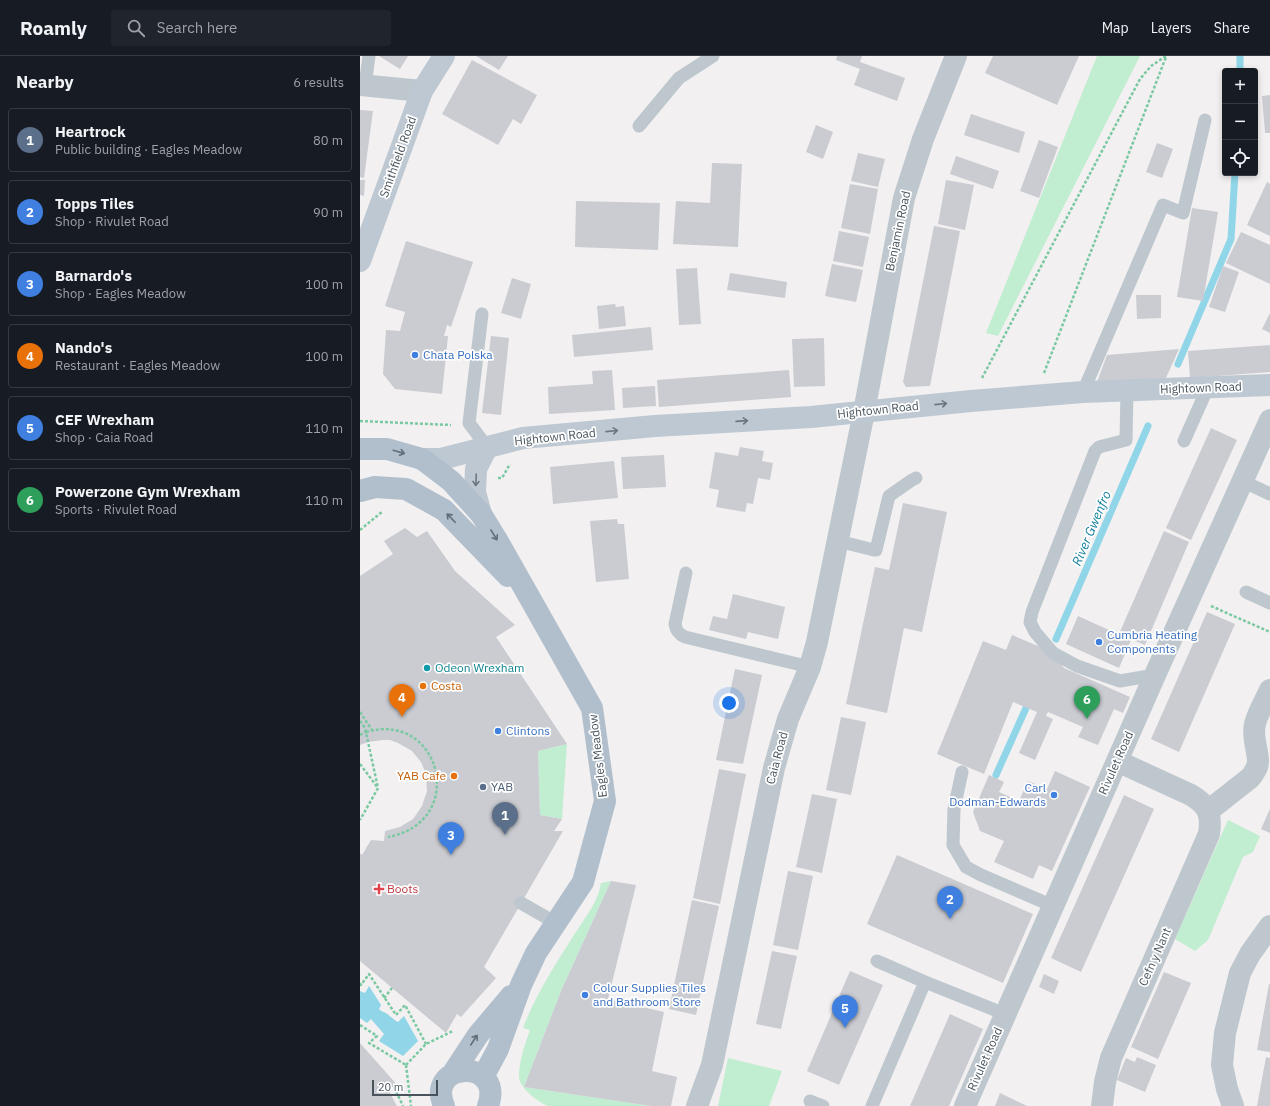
<!DOCTYPE html>
<meta charset="utf-8">
<style>
:root{--surface:#171b24;--page:#20242c;--text:#f1f3f6;--muted:#9ea1a6;--line:#363941;--accent:#2273d9}
body{margin:0;font-family:"IBM Plex Sans",sans-serif;background:var(--page);color:var(--text)}
.controls{position:absolute;right:12px;top:12px;display:grid;overflow:hidden;border-radius:4px;box-shadow:0 2px 6px #0003}
.controls button{width:36px;height:36px;display:grid;place-items:center;padding:0;border:0;border-bottom:1px solid var(--line);background:var(--surface);color:var(--text);font:20px sans-serif}
.scale{position:absolute;left:12px;bottom:10px;width:66px;box-sizing:border-box;padding-left:4px;border:2px solid #48535c;border-top:0;font-size:11px;line-height:14px;white-space:nowrap;color:#48535c;-webkit-text-stroke:3px #fff;paint-order:stroke}
.you{position:absolute;left:369px;top:647px;width:14px;height:14px;margin:-10px;border:3px solid #fff;border-radius:50%;background:#1a73e8;box-shadow:0 0 0 6px #1a73e833}
.badge{display:grid;place-items:center;width:26px;height:26px;border-radius:50%;background:var(--accent);color:#fff;font-size:13px;font-weight:700}
.pin{position:absolute;translate:-50% -33px;filter:drop-shadow(0 1px 2px #0008)}
.pin::after{content:'';position:absolute;top:21px;width:14px;height:12px;background:inherit;clip-path:polygon(0 0,100% 0,50% 100%)}
.list{margin:0;padding:0;list-style:none}
h2{display:flex;justify-content:space-between;align-items:center;height:52px;margin:0;padding:0 16px;font-size:17px}
h2 small{font-size:13px;font-weight:400;color:var(--muted)}
.list li{display:grid;grid-template-columns:26px 1fr auto;gap:12px;align-items:center;box-sizing:border-box;height:64px;margin:0 8px 8px;padding:0 8px;border:1px solid var(--line);border-radius:4px}
.list b{display:block;font-size:15px;white-space:nowrap}
.list p{margin:0;font-size:13px;white-space:nowrap;color:var(--muted)}
.list em{font-size:13px;font-style:normal;color:var(--muted)}
.icon{flex:none;width:22px;height:22px;fill:none;stroke:currentColor;stroke-width:2;stroke-linecap:round;stroke-linejoin:round}
.map{position:relative;flex:none;width:910px;height:1050px;overflow:hidden}
header{display:flex;align-items:center;gap:24px;box-sizing:border-box;height:56px;padding:0 20px;background:var(--surface);border-bottom:1px solid var(--line)}
header strong{font-size:19px}
nav{display:flex;gap:22px;margin-inline-start:auto;font-size:14px}
.search{width:280px;height:36px;background:var(--page);display:flex;align-items:center;gap:10px;box-sizing:border-box;padding:0 14px;border-radius:4px;color:var(--muted);font-size:15px}
main{display:flex}
aside{flex:1;background:var(--surface)}
.map>svg:first-child{display:block}
.green{fill:#c1edd1}
.water{fill:#90d6e8}
.lines{fill:none;stroke-linecap:round;stroke-linejoin:round}
.stream{stroke:#90d6e8;stroke-width:7}
.building{fill:#caccd2}
.path{stroke:#7ac9a2;stroke-width:2.5;stroke-dasharray:3 2;stroke-linecap:butt}
.lane{stroke:#bec7ce;stroke-width:13}
.street{stroke:#bec7ce;stroke-width:22}
.secondary{stroke:#bec8d2;stroke-width:22}
.primary{stroke:#b1bfcd;stroke-width:22}
.path-bridge{stroke:#7ac9a2;stroke-width:2.5;stroke-dasharray:3 2;stroke-linecap:butt}
.oneway{stroke:#6b767f}
.oneway2{stroke:#626e78}
.shop-dot{fill:#3f7fe0;stroke:#fff;stroke-width:1.5}
.culture-dot{fill:#0f9aa8;stroke:#fff;stroke-width:1.5}
.food-dot{fill:#e8710a;stroke:#fff;stroke-width:1.5}
.service-dot{fill:#5c6f8a;stroke:#fff;stroke-width:1.5}
.health-dot{fill:#e0444e;stroke:#fff;stroke-width:1.5}
.labels{text-anchor:middle;stroke-width:3.5;stroke-linejoin:round;paint-order:stroke}
.street-label{font-size:12px;fill:#48535c;stroke:#fff}
.shop-label{font-size:12px;fill:#366cbe;stroke:#fff;text-anchor:start}
.culture-label{font-size:12px;fill:#0d838f;stroke:#fff;text-anchor:start}
.food-label{font-size:12px;fill:#c56008;stroke:#fff;text-anchor:start}
.service-label{font-size:12px;fill:#4e5e75;stroke:#fff;text-anchor:start}
.health-label{font-size:12px;fill:#be3a42;stroke:#fff;text-anchor:start}
.water-label{font-size:13px;font-style:italic;fill:#14809d;stroke:#fff}
</style>
<header>
<strong>Roamly</strong>
<div class="search"><svg class="icon" aria-label="search" viewBox="0 0 24 24"><circle cx="10" cy="10" r="6"/><path d="M15 15l6 6"/></svg>Search here</div>
<nav><a>Map</a><a>Layers</a><a>Share</a></nav>
</header>
<main>
<aside>
<h2>Nearby<small>6 results</small></h2>
<ul class="list">
<li><span class="badge" style="background:#5c6f8a">1</span><div><b>Heartrock</b><p>Public building · Eagles Meadow</p></div><em>80 m</em></li>
<li><span class="badge" style="background:#3f7fe0">2</span><div><b>Topps Tiles</b><p>Shop · Rivulet Road</p></div><em>90 m</em></li>
<li><span class="badge" style="background:#3f7fe0">3</span><div><b>Barnardo's</b><p>Shop · Eagles Meadow</p></div><em>100 m</em></li>
<li><span class="badge" style="background:#e8710a">4</span><div><b>Nando's</b><p>Restaurant · Eagles Meadow</p></div><em>100 m</em></li>
<li><span class="badge" style="background:#3f7fe0">5</span><div><b>CEF Wrexham</b><p>Shop · Caia Road</p></div><em>110 m</em></li>
<li><span class="badge" style="background:#2e9e5b">6</span><div><b>Powerzone Gym Wrexham</b><p>Sports · Rivulet Road</p></div><em>110 m</em></li>
</ul>
</aside>
<div class="map">
<svg width="910" height="1050" viewBox="0 0 910 1050">
<rect width="100%" height="100%" fill="#f2f0f0"/>
<path class="green" d="M737,0h43l-142,280 -12,-3z
M207,688l-5,75 -22,-4 -2,-64z
M868,764l32,16 -7,16 -10,5 -35,83 -13,11 -20,-12z
M251,825l-50,110 -37,96 127,19h-103c-10,-4 -29,-18 -29,-30 0,-15 6,-32 11,-46l-7,-2c13,-34 33,-65 53,-96 10,-16 22,-30 25,-49z
M368,1002l54,13 -13,35h-51z"/>
<path class="water" d="M9,930l12,19 -2,4 2,2 5,2 10,8 2,1 6,-6 14,25 -15,15 -24,-15 5,-7 -13,-15 -4,4 -7,-5v-27l5,2z"/>
<g class="lines">
<path class="stream" d="M880,15v-15
M818,308l53,-125 4,-66
M696,583l92,-213
M636,719l30,-67"/>
</g>
<path class="building" d="M19,0h29l-8,13z
M116,0h32l-9,14z
M477,0h25l-2,6 45,16 -8,23 -43,-16 6,-16 -24,-9z
M633,0h86l-22,49 -72,-32z
M112,4l65,35 -16,29 -8,-5 -15,26 -56,-31z
M910,39v38h-5l-3,-37z
M0,54l13,1 -9,67 -4,-1z
M611,58l54,18 -6,21 -55,-18z
M456,69l17,7 -10,27 -17,-7z
M679,84l19,7 -19,51 -19,-7z
M797,87l16,6 -11,29 -16,-6z
M498,97l27,6 -7,28 -27,-6z
M596,100l43,15 -6,18 -43,-15z
M352,107l30,1 -4,83 -65,-3 3,-43 34,2z
M0,124h5l-1,16 -4,-1z
M586,124l28,5 -9,45 -27,-6z
M907,126l3,2v52l-23,-11z
M490,128l28,5 -8,45 -29,-6z
M216,145l84,2 -2,47 -83,-3z
M832,152l26,4 -15,89 -26,-4z
M574,170l26,5 -30,155 -24,1 -3,-5z
M479,175l30,6 -6,30 -30,-6z
M881,176l29,13v39l-44,-21z
M46,185l67,21 -22,65 -4,-2 -3,11h4l-6,58 -47,-5 -12,-15 3,-44 14,1 5,-19 -20,-6z
M472,208l31,6 -7,32 -31,-6z
M863,210l16,6 -14,40 -16,-5z
M337,212l4,56 -22,1 -3,-56z
M370,217l57,9 -2,16 -58,-8z
M152,222l19,6 -10,35 -20,-6z
M776,239h25v23l-24,1z
M255,248l1,3 8,-1 2,20 -27,3 -2,-23z
M910,257v20l-8,-4z
M291,271l2,23 -79,7 -2,-22z
M131,280l18,2 -8,77 -19,-2z
M464,282l1,48 -31,1 -2,-48z
M910,289v27l-80,6 -2,-27z
M819,293l-14,31 -68,2 10,-27z
M252,314l3,40 -66,4 -1,-27 45,-3 -1,-13z
M429,314l2,27 -132,10 -2,-27z
M295,330l1,20 -33,2 -1,-20z
M851,372l26,12 -46,100 -25,-12z
M380,391l24,4 -2,10 11,2 -3,17 -12,-2 -5,26 -6,-1 -2,9 -29,-5 3,-17 -10,-2 6,-36 23,4z
M304,399l2,32 -43,2 -2,-32z
M254,405l4,37 -65,6 -3,-37z
M543,447l44,9 -25,120 -18,-4 -17,85 -41,-9 29,-137 14,3z
M257,463l1,5h6l5,55 -33,3 -6,-61z
M45,472l12,9 10,-6 28,40 60,54 -19,12 71,107 -29,7 2,64 22,4 -8,12h9l-79,136 12,11 -35,39 -4,-3 -11,19 -86,-72v-108l2,2 9,-15 13,1 1,-10 15,-4 13,-8 9,-13 5,-15 -1,-14 -2,-8 -3,-7 -9,-11 -14,-8 -8,-3h-7l-15,2 -8,3v-169l33,-22 -9,-13z
M804,475l25,11 -44,103 -26,-11z
M373,538l52,13 -7,32 -30,-7 -2,7 -37,-9 4,-14 14,3z
M847,556l28,12 -56,128 -28,-13z
M718,560l53,24 -12,28 -53,-24z
M652,579l38,16 14,17 66,29 -7,16 -9,-4 -16,36 -20,-8 5,-10 -35,-15 -2,4 7,3 -18,41 -16,-7 18,-41 -24,-10 -29,72 -47,-20 46,-113 23,9z
M375,613l27,6 -19,89 -27,-4z
M481,661l25,5 -15,73 -25,-5z
M359,713l27,5 -26,130 -27,-6z
M695,715l35,16 -38,84 -13,-6 -6,14 -39,-17 10,-21 -24,-10 -7,-19 16,-37 15,7 -5,10 20,9 9,-20 19,8z
M452,738l25,5 -15,74 -26,-6z
M764,739l30,14 -73,163 -30,-14z
M910,753v24l-9,-4z
M537,799l136,59 -30,69 -136,-59z
M428,815l25,5 -15,74 -25,-5z
M251,825l25,4 -28,114 56,13 -12,59 25,6 -6,29h-20l-127,-19 37,-96z
M332,844l27,6 -23,109 -27,-6z
M412,895l25,5 -16,73 -25,-5z
M490,915l33,14 -44,100 -32,-14z
M804,916l27,11 -33,76 -27,-12z
M684,918l15,7 -5,13 -15,-7z
M909,928h1v68l-13,-2z
M590,958l33,15 -34,77h-39z
M0,987l39,44h-15l-1,4h6l8,15h-37z
M777,1001l19,8 -11,27 -28,-12 9,-22 9,4z
M906,1001l4,1v48h-13z
M640,1037l27,13h-32z"/>
<g class="lines">
<path class="path" d="M684,317l122,-316
M622,322l158,-299 11,-13 15,-10
M0,365l91,4
M138,422h4l8,-14
M0,474l23,-19
M851,550l59,26
M0,656l12,18
M0,665l5,7 13,60
M6,676c75,-22 103,90 22,105
M0,679l5,-3
M0,708l18,24 -18,32
M0,927l1,2 8,-11 27,41 9,-10 21,39
M24,942l8,-10
M0,969l17,11 -8,7 37,22
M46,1009l20,-21 27,-13
M46,1009l5,41
M34,1031l9,19"/>
<path class="lane" d="M5,29l4,-29
M279,70l40,-48 34,-22
M122,258l-13,109 18,24
M767,334l-1,50 -27,7 -4,4 -63,161 -2,10 5,10 18,21 24,13 43,15 35,-6
M723,336l80,-187 20,8 22,-93
M824,385l24,-54
M882,425l28,13
M478,485l36,9h2l13,-54 23,-16 4,-2
M326,517l-11,51c1,7 4,10 10,13l125,30
M886,536l24,11
M602,716l-8,37 -1,36 13,22 15,8 72,31
M161,847l35,20
M517,905l48,21
M450,1045l13,5
M512,1050l53,-124 80,32"/>
<path class="street" d="M0,29l62,6
M848,755l42,-33c3,-3 5,-7 7,-11 4,-11 -6,-28 -2,-43 3,-12 10,-23 15,-34
M337,1050l15,-41 62,-297 14,-49 22,-52 7,-25 47,-230 40,-214 19,-59 33,-83
M605,1050l190,-431 115,-255
M742,1050l3,-24 6,-24 98,-224c3,-20 -1,-29 -18,-39l-74,-34
M873,1050l-6,-17 -5,-24 3,-32 15,-60 10,-19 20,-28"/>
<path class="secondary" d="M0,205l62,-170 22,-35
M62,403h19l82,-21 132,-12 156,-9 160,-16 112,-9 187,-7
M121,458l-6,-22 1,-23 11,-22"/>
<path class="primary" d="M0,393h27l35,10 29,22 30,33 16,26 95,168 13,93 -22,81 -47,71 -15,32 -23,64 -15,28
M0,435l15,-4 31,2 38,21 64,66
M93,1017l25,-38 33,-39
M84,1050c-19,-45 61,-48 44,0"/>
<path class="path-bridge" d="M5,676h1"/>
</g>
<defs><path id="oneway-shaft" d="M-6 0H5M1.5-3L5.5 0L1.5 3" fill="none" stroke-width="1.6" stroke-linecap="round" stroke-linejoin="round"/></defs>
<g class="oneway">
<use href="#oneway-shaft" transform="translate(581 348) rotate(-6)"/>
<use href="#oneway-shaft" transform="translate(382 365) rotate(-4)"/>
<use href="#oneway-shaft" transform="translate(252 375) rotate(-6)"/>
<use href="#oneway-shaft" transform="translate(116 424) rotate(92)"/>
</g>
<g class="oneway2">
<use href="#oneway-shaft" transform="translate(39 396) rotate(16)"/>
<use href="#oneway-shaft" transform="translate(91 462) rotate(-134)"/>
<use href="#oneway-shaft" transform="translate(134 479) rotate(58)"/>
<use href="#oneway-shaft" transform="translate(114 984) rotate(-57)"/>
</g>
<g class="shop-dot">
<circle cx="55" cy="299" r="4"/>
<circle cx="739" cy="586" r="4"/>
<circle cx="138" cy="675" r="4"/>
<circle cx="694" cy="739" r="4"/>
<circle cx="225" cy="939" r="4"/>
</g>
<circle class="culture-dot" cx="67" cy="612" r="4"/>
<g class="food-dot">
<circle cx="63" cy="630" r="4"/>
<circle cx="94" cy="720" r="4"/>
</g>
<circle class="service-dot" cx="123" cy="731" r="4"/>
<path class="health-dot" d="M17 827h4v4h4v4h-4v4h-4v-4h-4v-4h4z"/>
<g class="labels">
<g class="street-label">
<text transform="translate(38 101) rotate(-70)" y="4">Smithfield Road</text>
<text transform="translate(538 175) rotate(-78)" y="4">Benjamin Road</text>
<text transform="translate(841 332) rotate(-2)" y="4">Hightown Road</text>
<text transform="translate(518 354) rotate(-6)" y="4">Hightown Road</text>
<text transform="translate(195 381) rotate(-6)" y="4">Hightown Road</text>
<text transform="translate(238 700) rotate(-97)" y="4">Eagles Meadow</text>
<text transform="translate(417 702) rotate(-75)" y="4">Caia Road</text>
<text transform="translate(756 707) rotate(-66)" y="4">Rivulet Road</text>
<text transform="translate(795 901) rotate(-66)" y="4">Cefn y Nant</text>
<text transform="translate(625 1003) rotate(-66)" y="4">Rivulet Road</text>
</g>
<g class="shop-label">
<text x="63" y="303">Chata Polska</text>
<text x="747" y="583">Cumbria Heating<tspan x="747" dy="14">Components</tspan></text>
<text x="146" y="679">Clintons</text>
<text x="686" y="736" text-anchor="end">Carl<tspan x="686" dy="14">Dodman-Edwards</tspan></text>
<text x="233" y="936">Colour Supplies Tiles<tspan x="233" dy="14">and Bathroom Store</tspan></text>
</g>
<g class="culture-label">
<text x="75" y="616">Odeon Wrexham</text>
</g>
<g class="food-label">
<text x="71" y="634">Costa</text>
<text x="86" y="724" text-anchor="end">YAB Cafe</text>
</g>
<g class="service-label">
<text x="131" y="735">YAB</text>
</g>
<g class="health-label">
<text x="27" y="837">Boots</text>
</g>
<g class="water-label">
<text transform="translate(731 472) rotate(-67)" y="5">River Gwenfro</text>
</g>
</g>
</svg>
<div class="controls">
<button>+</button>
<button>−</button>
<button><svg class="icon" aria-label="locate" viewBox="0 0 24 24"><circle cx="12" cy="12" r="6"/><path d="M12 2v4M12 18v4M2 12h4M18 12h4"/></svg></button>
</div>
<div class="scale">20 m</div>
<div class="you"></div>
<div class="pin badge" style="left:145px;top:779px;background:#5c6f8a">1</div>
<div class="pin badge" style="left:590px;top:863px;background:#3f7fe0">2</div>
<div class="pin badge" style="left:91px;top:799px;background:#3f7fe0">3</div>
<div class="pin badge" style="left:42px;top:661px;background:#e8710a">4</div>
<div class="pin badge" style="left:485px;top:972px;background:#3f7fe0">5</div>
<div class="pin badge" style="left:727px;top:663px;background:#2e9e5b">6</div>
</div>
</main>
